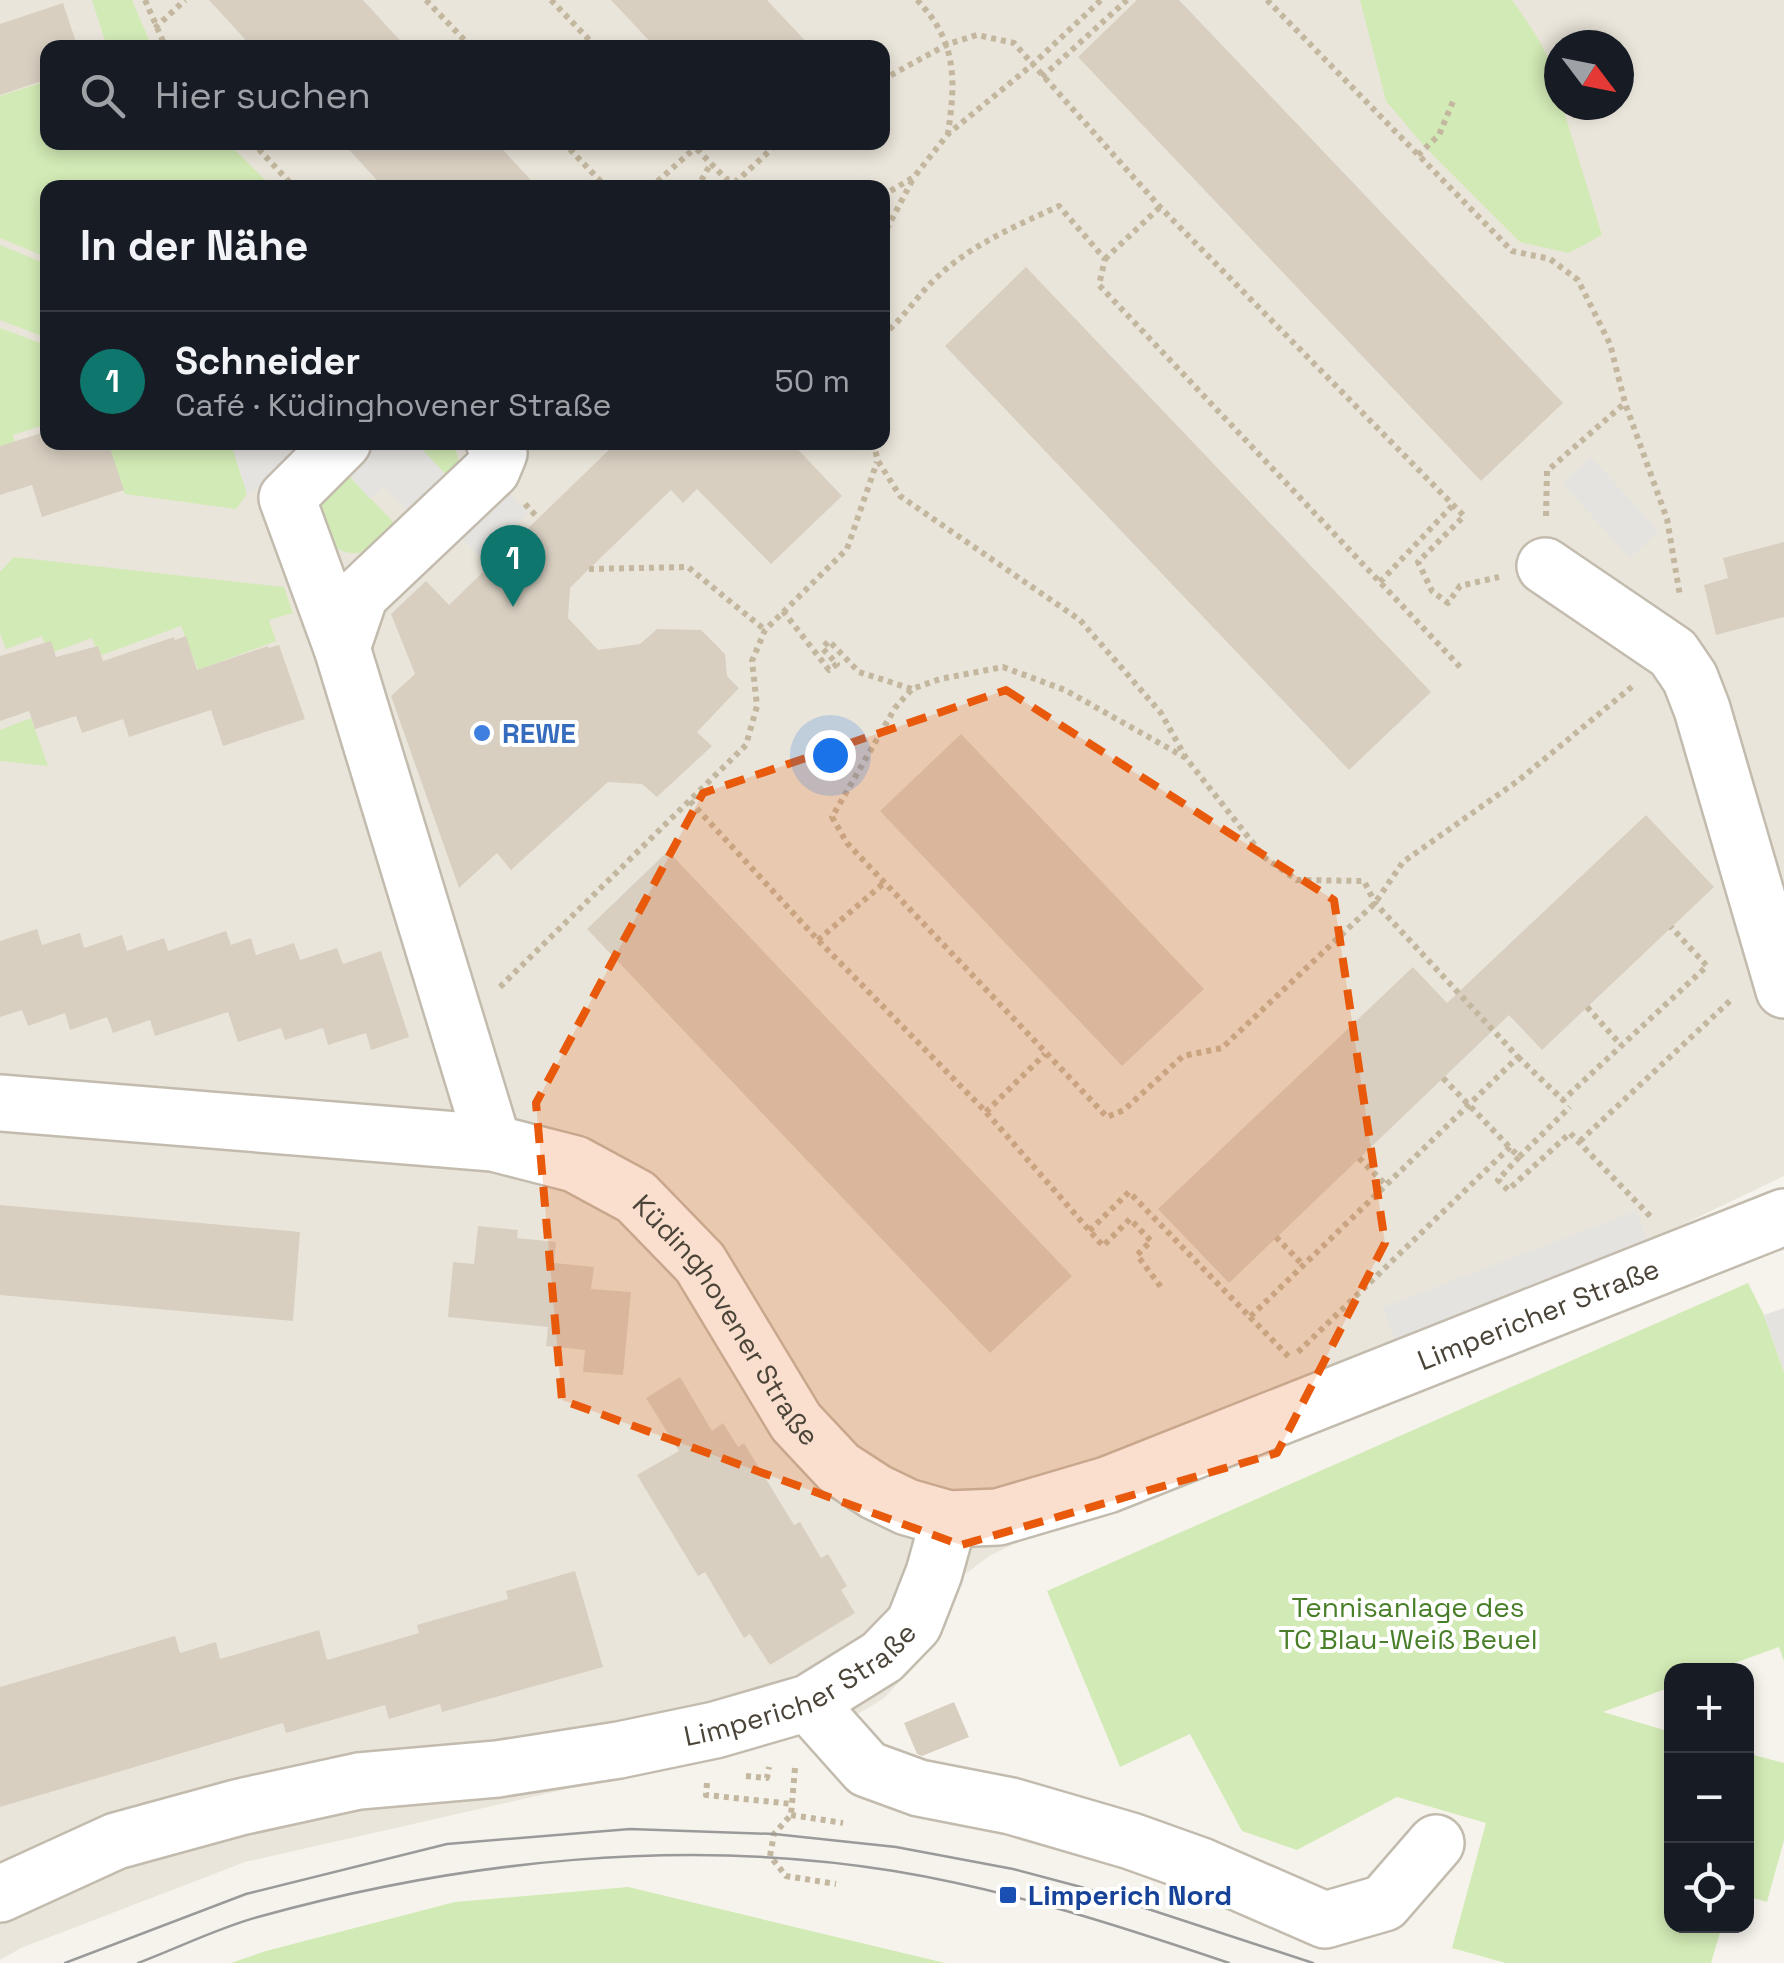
<!DOCTYPE html>
<html lang="de">
<meta charset="utf-8">
<style>
:root{--surface:#171b24;--page:#20242c;--text:#f1f3f6;--muted:#9ea1a6;--line:#363941;--accent:#0f766e}
body{margin:0;font-family:"Space Grotesk",sans-serif;background:var(--page);color:var(--text)}
.controls{position:absolute;right:30px;bottom:30px;display:grid;overflow:hidden;border-radius:20px;box-shadow:0 5px 15px #0003}
.controls button{width:90px;height:90px;display:grid;place-items:center;padding:0;border:0;border-bottom:2px solid var(--line);background:var(--surface);color:var(--text);font:50px sans-serif}
.compass{position:absolute;left:1544px;top:30px;width:90px;height:90px;border-radius:50%;background:var(--surface);box-shadow:0 5px 15px #0003;rotate:122deg}
.you{position:absolute;left:830px;top:755px;width:35px;height:35px;margin:-25px;border:8px solid #fff;border-radius:50%;background:#1a73e8;box-shadow:0 0 0 15px #1a73e833}
.badge{display:grid;place-items:center;width:65px;height:65px;border-radius:50%;background:var(--accent);color:#fff;font-size:32px;font-weight:700}
.pin{position:absolute;translate:-50% -82px;filter:drop-shadow(0 2px 5px #0008)}
.pin::after{content:'';position:absolute;top:52px;width:35px;height:30px;background:inherit;clip-path:polygon(0 0,100% 0,50% 100%)}
.list{margin:0;padding:0;list-style:none}
h2{display:flex;justify-content:space-between;align-items:center;height:130px;margin:0;padding:0 40px;font-size:42px}
h2 small{font-size:32px;font-weight:400;color:var(--muted)}
.list li{display:grid;grid-template-columns:65px 1fr auto;gap:30px;align-items:center;box-sizing:border-box;height:140px;padding:0 40px;border-top:2px solid var(--line)}
.list b{display:block;font-size:38px;white-space:nowrap}
.list p{margin:0;font-size:32px;white-space:nowrap;color:var(--muted)}
.list em{font-size:32px;font-style:normal;color:var(--muted)}
.icon{flex:none;width:55px;height:55px;fill:none;stroke:currentColor;stroke-width:2;stroke-linecap:round;stroke-linejoin:round}
.map{position:relative;flex:none;width:1784px;height:1963px;overflow:hidden}
.search{position:absolute;background:var(--surface);box-shadow:0 5px 15px #0003;left:40px;top:40px;width:850px;height:110px;display:flex;align-items:center;gap:25px;box-sizing:border-box;padding:0 35px;border-radius:20px;color:var(--muted);font-size:38px}
.panel{position:absolute;background:var(--surface);box-shadow:0 5px 15px #0003;left:40px;top:180px;width:850px;height:270px;border-radius:20px}
.map>svg:first-child{display:block}
.residential{fill:#eae5da;fill-rule:evenodd}
.green{fill:#d2eab5}
.parking{fill:#e5e3e0}
.building{fill:#d8cfc1}
.lines{fill:none;stroke-linecap:round;stroke-linejoin:round}
.minor-casing{stroke:#c2bbae;stroke-width:60}
.path{stroke:#c4b79f;stroke-width:6;stroke-dasharray:5 5;stroke-linecap:butt}
.minor{stroke:#fff;stroke-width:55}
.tram{stroke:#9a9a9a;stroke-width:2.5}
.marked{fill:#e8590c;fill-opacity:0.2;stroke:#e8590c;stroke-width:8;stroke-dasharray:20 12;stroke-linejoin:round}
.shop-dot{fill:#3f7fe0;stroke:#fff;stroke-width:4}
.transit-dot{fill:#1a4fb4;stroke:#fff;stroke-width:4}
.labels{text-anchor:middle;stroke-width:8;stroke-linejoin:round;paint-order:stroke}
.shop-label{font-size:28px;font-weight:bold;fill:#366cbe;stroke:#fff;text-anchor:start}
.street-label{font-size:28px;fill:#4b4439;stroke:#fff}
.park-label{font-size:28px;fill:#4a7f2a;stroke:#fff}
.transit-label{font-size:28px;font-weight:bold;fill:#164399;stroke:#fff;text-anchor:start}
</style>
<div class="map">
<svg width="1784" height="1963" viewBox="0 0 1784 1963">
<rect width="100%" height="100%" fill="#f6f3ec"/>
<path class="residential" d="M0,0h1784v1176l-795,380 -26,20 -27,67 -53,56 -51,30 -587,133 -224,86 -21,12zM1559,45h60v60h-60zM48,48h834v94h-834zM48,188h834v254h-834z"/>
<path class="green" d="M92,0h40l20,47h-45z
M1360,0h152c22,31 47,65 47,105h3l40,130 -33,18 -49,-11 -94,-94 -40,-47z
M47,81l1,61 180,1 44,44 -224,1 -1,73 -1,-4 -46,-19v-142z
M0,245l44,18 4,10 -1,65 -47,-18z
M0,328l48,18 -1,78 -34,11 3,12 -16,5z
M107,443h124l16,51 -11,15 -111,-15z
M416,443h38l5,19 -11,15z
M344,470l53,56c-10,8 -21,21 -32,25 -32,12 -56,-28 -41,-55 5,-9 14,-18 20,-26z
M14,557l270,30 9,26 -24,7 7,21 -78,29 -17,-44 -82,30 -7,-18 -44,16 -6,-18 -36,13 -6,-16v-61z
M31,718l17,48 -48,-5v-31z
M1748,1283l16,32 20,57v289l-5,-14 -64,23h-43l-1,17 -68,25 68,20 1,194h50l-11,37h-205l-54,-15 34,-125 -89,-26 -100,53 -55,-19 -52,-97 -70,33 -73,-176z
M1746,1753l38,10v77l-17,62 -20,-6z
M628,1887l317,76h-714l35,-12 189,-49z"/>
<path class="parking" d="M231,443h84l-24,23 -44,28z
M374,443h42l32,34 -38,36 -26,-27 -14,13 -26,-29z
M1591,457l68,74 -29,27 -68,-75z
M503,486l25,27 -47,45 -25,-26z
M1636,1211l13,34 -254,96 -12,-34z
M1784,1308v64l-20,-57z"/>
<path class="building" d="M209,0h154l44,48h-154z
M611,0h156l45,48h-156z
M1137,0h42l384,403 -82,78 -403,-424z
M63,3l15,45h-30v31l-48,16v-71z
M342,142h154l42,46h-154z
M1026,267l405,425 -82,78 -404,-424z
M48,431v11h60l16,48 -82,27 -10,-32 -32,10v-49z
M617,442h174l51,54 -71,68 -74,-75 -14,14 -12,-13 -82,79 -19,19 -2,30 30,32 42,-6 17,-15 44,1 24,24 2,22 12,12 -42,44 15,14 -55,51 -15,-13 -34,-2 -97,88 -14,-17 -38,35 -68,-192 24,-22 -24,-60 35,-33 23,24z
M1784,542v75l-68,18 -12,-50 24,-7 -5,-20z
M186,636l11,34 71,-24 1,2 10,-3 26,74 -82,27 -12,-36 -82,27 -6,-18 -41,14 -6,-17 -41,13 -6,-18 -29,10v-65l51,-15 5,16 42,-11 5,15 71,-24 1,3z
M961,734l243,255 -82,77 -242,-255z
M1646,815l68,72 -172,163 -33,-35 -280,268 -71,-74 255,-242 34,36z
M668,851l404,425 -82,77 -403,-424z
M37,929l5,16 38,-12 4,15 38,-13 5,16 37,-13 4,13 58,-20 5,14 20,-7 5,17 38,-12 6,17 37,-12 6,16 38,-13 28,86 -38,13 -5,-17 -38,12 -5,-17 -38,12 -4,-12 -43,14 -10,-30 -73,24 -5,-16 -37,13 -6,-16 -37,13 -5,-17 -37,13 -6,-16 -22,7v-76z
M0,1205l300,27 -7,89 -293,-26z
M478,1226l40,4 -1,8 39,4 -2,21 40,4 -3,22 40,3 -8,83 -40,-3 2,-22 -39,-4 2,-19 -100,-10 5,-55 21,2z
M680,1377l32,54 11,-8 15,24 6,-4 50,82 6,-3 21,36 7,-4 19,32 -6,4 14,23 -85,52 -20,-31 -6,4 -39,-66 -7,4 -61,-101 42,-24 -33,-53z
M575,1571l28,96 -161,45 -2,-8 -51,15 -4,-14 -99,28 -3,-10 -283,84v-120l175,-51 5,17 36,-11 4,17 99,-29 8,30 92,-27 -2,-8 91,-26 -2,-8z
M954,1702l15,35 -47,19 -5,-2 -13,-31z"/>
<g class="lines">
<defs>
<g id="minor">
<path d="M343,442l-56,56 55,150 151,495"/>
<path d="M1545,566l128,87 17,25 12,31 82,281"/>
<path d="M342,648l18,-53 132,-125 7,-17 -5,-11"/>
<path id="s1" d="M0,1103l493,40 82,21 61,33 64,66 96,159 43,46 37,24 31,15 42,12 49,-2 109,-32 677,-268"/>
<path d="M808,1703l59,66 52,19 92,18 120,35 70,25 124,54 59,-17 52,-60"/>
<path id="s2" d="M0,1894l116,-53 124,-34 119,-26 138,-12 122,-19 96,-20 93,-27 74,-46 32,-33 20,-51 15,-54"/>
</g>
</defs>
<use href="#minor" class="minor-casing"/>
<path class="path" d="M145,0l21,48
M426,0l46,48
M551,0l46,48
M917,0c40,41 39,80 31,133
M1267,0l245,251 38,8 28,21 32,64 15,59 42,116 13,77
M155,28l30,-28
M1042,77l85,-77
M882,80l66,-36 29,-9 37,8 146,164 304,309 -46,46 14,29 16,12 12,-17 39,-9
M252,142l43,46
M563,142l44,46
M690,142l36,37 11,2 42,-39
M1418,155l21,-20 15,-36
M650,188l45,-40
M707,188l-6,-7 9,-16
M882,196l32,-19 34,-43 84,-69 69,-65
M882,238l32,-61
M1105,259l55,-52
M882,336c21,-17 35,-40 54,-58 36,-34 80,-52 123,-72l46,53 -6,26 363,384
M873,442l5,19 22,35 180,124 81,93 25,45 78,99 33,23 67,1 11,22 143,154 -268,260 -121,-125 -40,39
M525,504l13,14
M1546,516l1,-45 78,-68
M589,569l99,-2 77,63
M1380,582l72,-76
M783,611l46,59 8,-6 -15,-16 7,-7 30,31 53,17
M1186,758l-121,-68 -62,-23 -63,12 -28,10 -17,19 -63,109 15,26 260,274 17,-7 59,-54 39,-8 153,-145 28,-41 116,-82 115,-95
M690,801l128,139 168,172 117,134 27,-27 21,22 -14,14 24,32
M818,940l67,-58
M500,987l246,-242 11,-39 -5,-45 13,-31 82,-81 30,-87
M1587,1007l34,38
M1518,1057l45,43 144,-134 -36,-39
M1443,1078l76,79 51,-50
M986,1112l59,-58
M1580,1141l152,-142
M1519,1157l-21,23 10,10 62,-57 81,84
M1359,1158l27,27
M1276,1237l27,28
M1250,1317l39,40
M1298,1352l212,-205
M795,1768l-4,47 -17,19 -4,22 16,20 50,8
M746,1776l21,2 2,-11
M707,1783l-1,12 86,9
M791,1815l52,8"/>
<use href="#minor" class="minor"/>
<path class="tram" d="M65,1963l181,-69 201,-50 183,-15 144,5 122,13 117,22 68,18 232,76
M138,1963c40,-15 80,-35 120,-46 205,-57 426,-80 636,-46 115,19 226,55 335,92"/>
</g>
<path class="marked" d="M1006,690l328,210 51,343 -108,210 -316,92 -399,-145 -26,-297 167,-310z"/>
<circle class="shop-dot" cx="482" cy="733" r="10"/>
<rect class="transit-dot" x="998" y="1885" width="20" height="20" rx="5"/>
<g class="labels">
<g class="shop-label">
<text x="502" y="743">REWE</text>
</g>
<g class="street-label">
<text dy="10" stroke="none"><textPath href="#s1" startOffset="1738">Limpericher Straße</textPath></text>
<text dy="10" stroke="none"><textPath href="#s1" startOffset="802">Küdinghovener Straße</textPath></text>
<text dy="10" stroke="none"><textPath href="#s2" startOffset="835">Limpericher Straße</textPath></text>
</g>
<g class="park-label">
<text x="1408" y="1617">Tennisanlage des<tspan x="1408" dy="32">TC Blau-Weiß Beuel</tspan></text>
</g>
<g class="transit-label">
<text x="1028" y="1905">Limperich Nord</text>
</g>
</g>
</svg>
<div class="controls">
<button>+</button>
<button>−</button>
<button><svg class="icon" aria-label="locate" viewBox="0 0 24 24"><circle cx="12" cy="12" r="6"/><path d="M12 2v4M12 18v4M2 12h4M18 12h4"/></svg></button>
</div>
<svg class="compass" viewBox="-18 -18 36 36"><path d="M0-13l5 13h-10z" fill="#e53935"/><path d="M0 13l5-13h-10z" fill="#9ea1a6"/></svg>
<div class="you"></div>
<div class="pin badge" style="left:513px;top:607px">1</div>
<div class="search"><svg class="icon" aria-label="search" viewBox="0 0 24 24"><circle cx="10" cy="10" r="6"/><path d="M15 15l6 6"/></svg>Hier suchen</div>
<section class="panel">
<h2>In der Nähe<small></small></h2>
<ul class="list">
<li><span class="badge">1</span><div><b>Schneider</b><p>Café · Küdinghovener Straße</p></div><em>50 m</em></li>
</ul>
</section>
</div>
